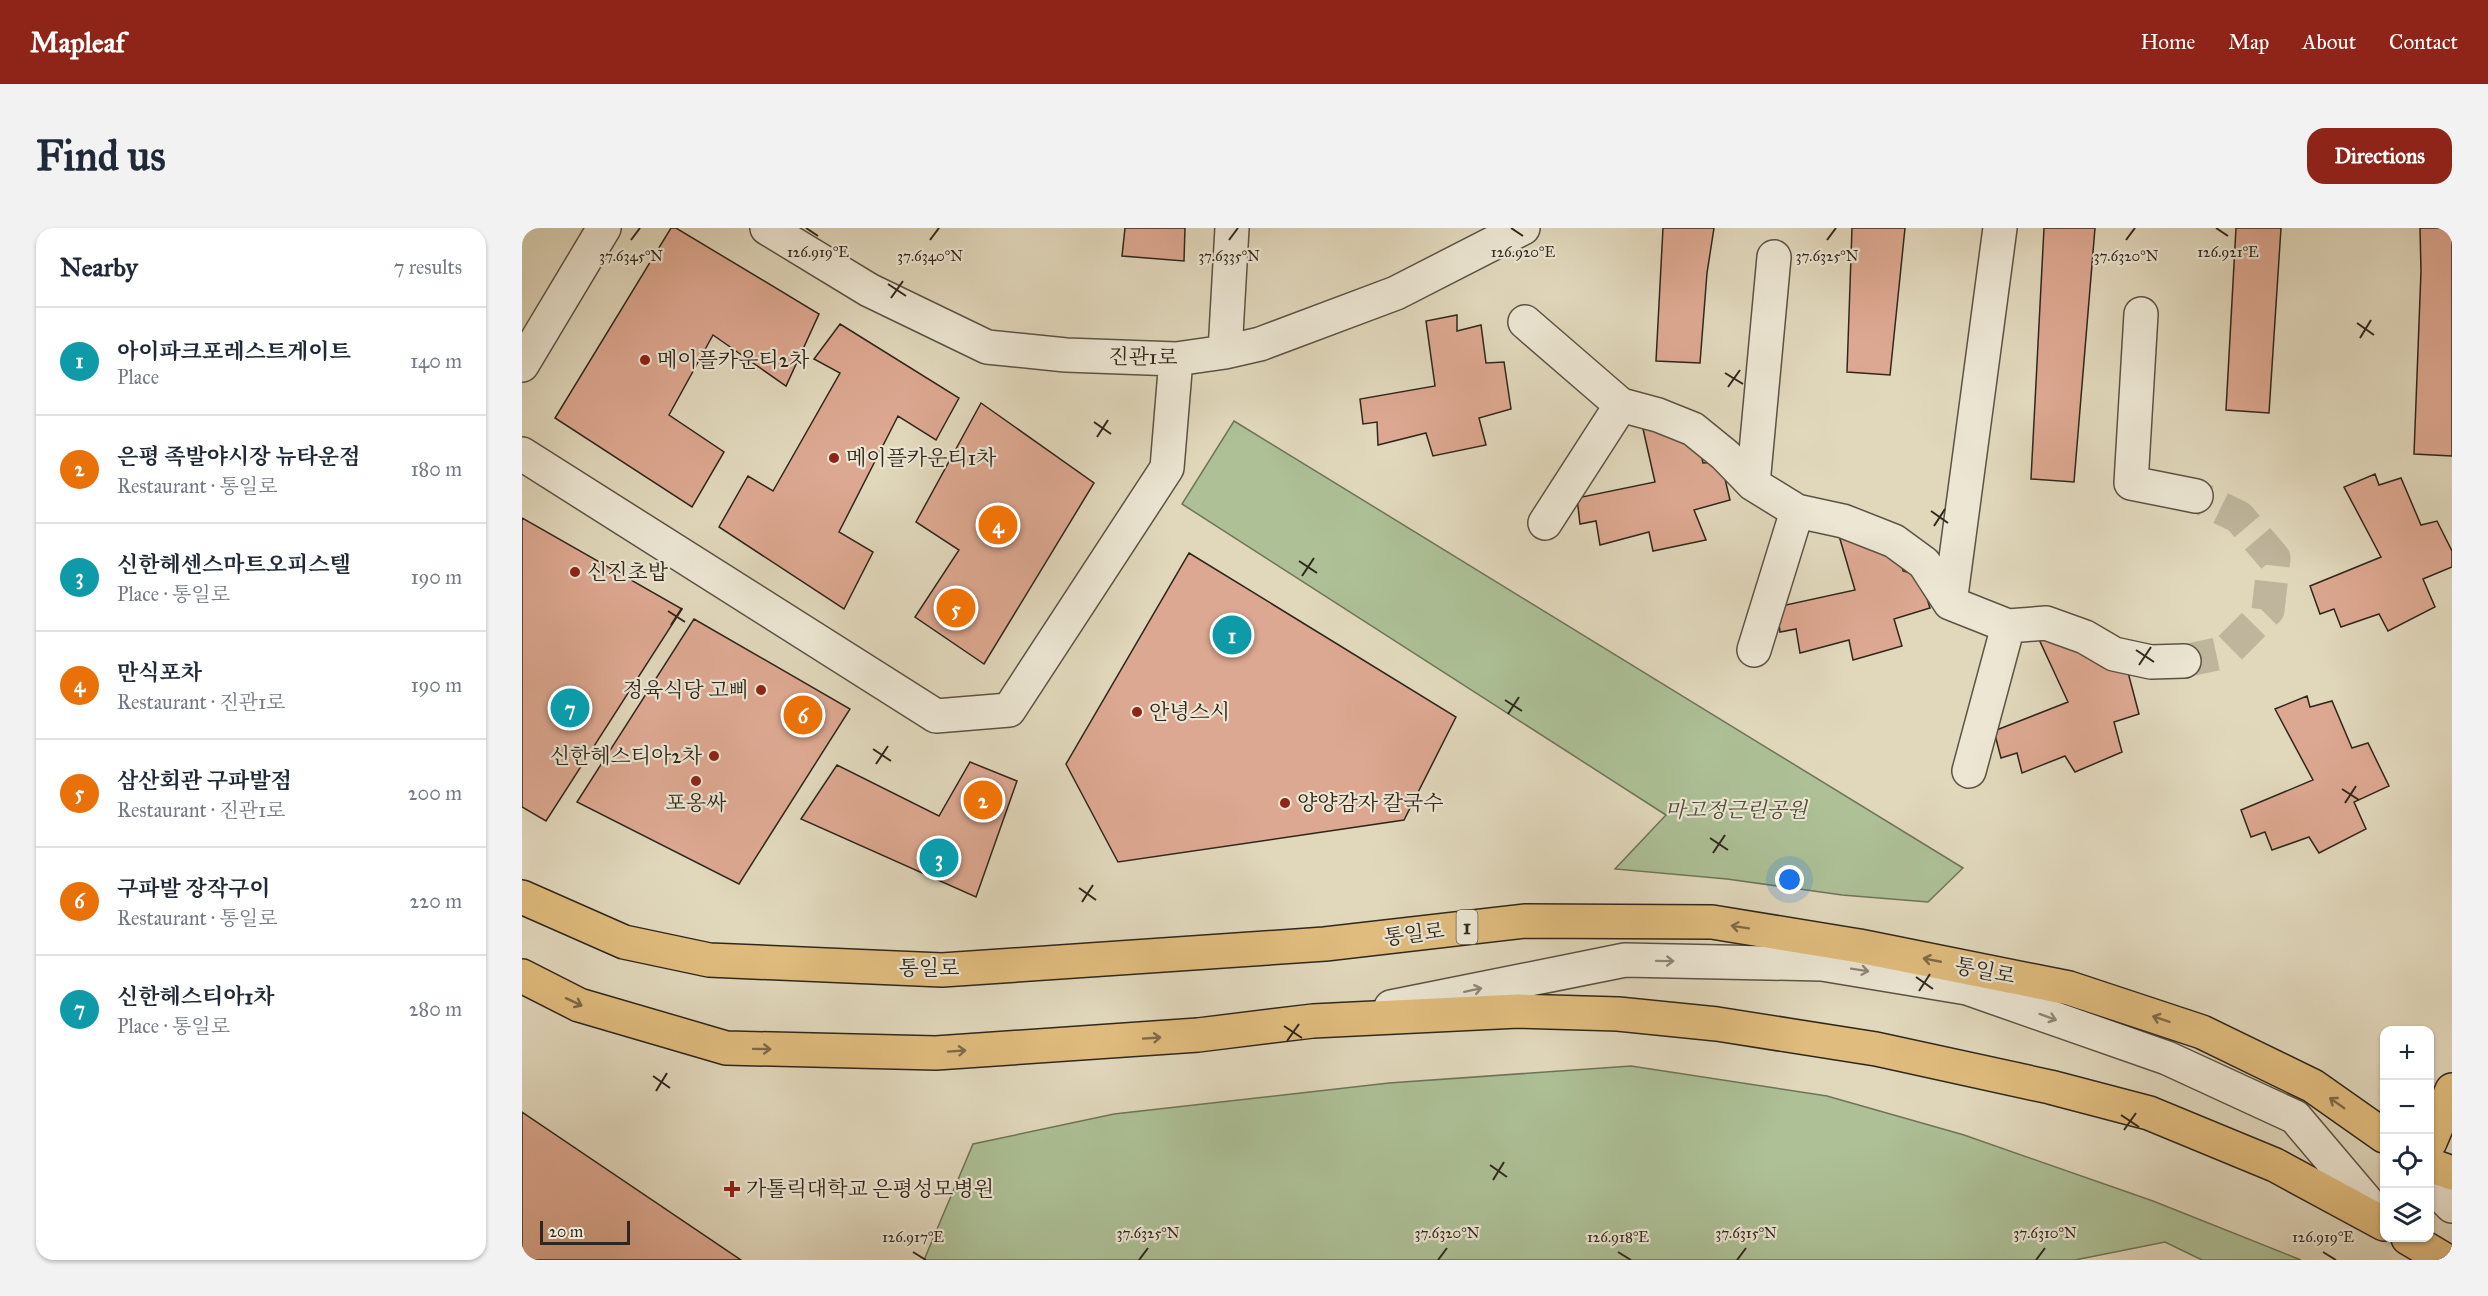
<!DOCTYPE html>
<meta charset="utf-8">
<style>
:root{--surface:#fff;--page:#f2f2f3;--text:#1f2937;--muted:#747a83;--line:#e0e1e3;--accent:#8f2418}
body{margin:0;font-family:"IM FELL Great Primer","Noto Serif KR",serif;background:var(--page);color:var(--text)}
.controls{position:absolute;right:18px;bottom:18px;display:grid;overflow:hidden;border-radius:12px;box-shadow:0 2px 4px #0004}
.controls button{width:54px;height:54px;display:grid;place-items:center;padding:0;border:0;border-bottom:2px solid var(--line);background:var(--surface);color:var(--text);font:30px sans-serif}
.scale{position:absolute;left:18px;bottom:15px;width:90px;box-sizing:border-box;padding-left:6px;border:3px solid #30271c;border-top:0;font-size:16px;line-height:21px;white-space:nowrap;color:#30271c;-webkit-text-stroke:4px #ece6d3;paint-order:stroke}
.you{position:absolute;left:1268px;top:652px;width:21px;height:21px;margin:-15px;border:4px solid #fff;border-radius:50%;background:#1a73e8;box-shadow:0 0 0 9px #1a73e833}
.badge{display:grid;place-items:center;width:39px;height:39px;border-radius:50%;background:var(--accent);color:#fff;font-size:20px;font-weight:700}
.pin{position:absolute;translate:-50% -50%;border:3px solid #fff;box-shadow:0 2px 6px #0006}
.list{margin:0;padding:0;list-style:none}
h2{display:flex;justify-content:space-between;align-items:center;height:78px;margin:0;padding:0 24px;font-size:26px}
h2 small{font-size:20px;font-weight:400;color:var(--muted)}
.list li{display:grid;grid-template-columns:39px 1fr auto;gap:18px;align-items:center;box-sizing:border-box;height:108px;padding:0 24px;border-top:2px solid var(--line)}
.list b{display:block;font-size:22px;white-space:nowrap}
.list p{margin:0;font-size:20px;white-space:nowrap;color:var(--muted)}
.list em{font-size:20px;font-style:normal;color:var(--muted)}
.icon{flex:none;width:33px;height:33px;fill:none;stroke:currentColor;stroke-width:2;stroke-linecap:round;stroke-linejoin:round}
.map{position:relative;flex:none;width:1930px;height:1032px;overflow:hidden;border-radius:18px}
header{display:flex;align-items:center;gap:36px;box-sizing:border-box;height:84px;padding:0 30px;background:var(--accent);color:#fff}
header strong{font-size:28px}
nav{display:flex;gap:33px;margin-inline-start:auto;font-size:21px}
.intro{display:flex;align-items:center;justify-content:space-between;box-sizing:border-box;height:144px;padding:0 36px}
h1{margin:0;font-size:42px}
.button{padding:15px 27px;border-radius:18px;background:var(--accent);color:#fff;font-size:21px;font-weight:700}
main{display:flex;gap:36px;padding:0 36px}
aside{flex:1;background:var(--surface);border-radius:18px;box-shadow:0 2px 4px #0004}
.map>svg:first-child{display:block}
.green{fill:#adc096;stroke:#6e7459;stroke-width:1.5}
.building{fill:#dda891;stroke:#30271c;stroke-width:1.5}
.lines{fill:none;stroke-linecap:round;stroke-linejoin:round}
.minor-tunnel{stroke:#beb59c;stroke-width:33;stroke-dasharray:33 16;stroke-linecap:butt}
.minor-casing{stroke:#5c5344;stroke-width:36}
.major-casing{stroke:#30271c;stroke-width:36}
.minor{stroke:#ece6d3;stroke-width:33}
.major{stroke:#e0bc7e;stroke-width:33}
.oneway{stroke:#7f6a48}
.oneway2{stroke:#8e8678}
.ticks{fill:none;stroke:#30271c;stroke-width:2}
.poi-dot{fill:#8f2418;stroke:#ece6d3;stroke-width:2}
.labels{text-anchor:middle;stroke-width:4.5;stroke-linejoin:round;paint-order:stroke}
.shield{fill:#ece6d3;stroke:#686053;stroke-width:1.5}
.shield-label{font-size:20px;font-weight:bold;fill:#30271c}
.street-label{font-size:21px;fill:#30271c;stroke:#ece6d3}
.poi-label{font-size:21px;fill:#30271c;stroke:#ece6d3;text-anchor:start}
.park-label{font-size:21px;font-style:italic;fill:#4f4d3a;stroke:#ece6d3}
.ticks-label{font-size:15px;text-anchor:middle;fill:#30271c;stroke:#ece6d3;stroke-width:4.5;stroke-linejoin:round;paint-order:stroke}
</style>
<header>
<strong>Mapleaf</strong>
<nav><a>Home</a><a>Map</a><a>About</a><a>Contact</a></nav>
</header>
<div class="intro"><h1>Find us</h1><a class="button">Directions</a></div>
<main>
<aside>
<h2>Nearby<small>7 results</small></h2>
<ul class="list">
<li><span class="badge" style="background:#0f9aa8">1</span><div><b>아이파크포레스트게이트</b><p>Place</p></div><em>140 m</em></li>
<li><span class="badge" style="background:#e8710a">2</span><div><b>은평 족발야시장 뉴타운점</b><p>Restaurant · 통일로</p></div><em>180 m</em></li>
<li><span class="badge" style="background:#0f9aa8">3</span><div><b>신한헤센스마트오피스텔</b><p>Place · 통일로</p></div><em>190 m</em></li>
<li><span class="badge" style="background:#e8710a">4</span><div><b>만식포차</b><p>Restaurant · 진관1로</p></div><em>190 m</em></li>
<li><span class="badge" style="background:#e8710a">5</span><div><b>삼산회관 구파발점</b><p>Restaurant · 진관1로</p></div><em>200 m</em></li>
<li><span class="badge" style="background:#e8710a">6</span><div><b>구파발 장작구이</b><p>Restaurant · 통일로</p></div><em>220 m</em></li>
<li><span class="badge" style="background:#0f9aa8">7</span><div><b>신한헤스티아1차</b><p>Place · 통일로</p></div><em>280 m</em></li>
</ul>
</aside>
<div class="map">
<svg width="1930" height="1032" viewBox="0 0 1930 1032">
<rect width="100%" height="100%" fill="#e1d8bc"/>
<filter id="stains"><feTurbulence type="fractalNoise" baseFrequency=".00333" numOctaves="4"/><feColorMatrix values="0 0 0 0 .2 0 0 0 0 .09 0 0 0 0 .02 0 0 0 .5 -.17"/></filter>
<radialGradient id="worn" r=".72"><stop offset=".6" stop-color="#630" stop-opacity="0"/><stop offset="1" stop-color="#630" stop-opacity=".3"/></radialGradient>
<path class="green" d="M712,193l729,447 -35,34 -86,-7 -115,-16 -112,-10 51,-54 -484,-311z
M1109,838l196,30 137,39 189,66 148,59h-99l-37,-18 -90,18h-1151l49,-116 141,-30 275,-31z"/>
<path class="building" d="M149,0h5l143,86 -33,72 -73,-51 -44,80 55,37 -32,55 -137,-89z
M603,0h60l-1,33 -62,-5z
M1141,0h51l-7,45 -7,90 -44,-2z
M1330,0h53l-15,147 -43,-3z
M1522,0h51l-21,254 -43,-3z
M1714,0h45l-12,185 -43,-3z
M1898,0h32v228l-38,-2 7,-183z
M935,87v16l24,-6 5,38 18,-1 7,47 -32,9 7,27 -53,11 -7,-23 -48,12 -1,-23 -14,2 -3,-25 75,-13 -9,-65z
M318,96l119,74 -23,42 -38,-24 -59,116 34,20 -29,57 -125,-82 29,-51 25,15 67,-118 -26,-14z
M459,175l113,80 -110,181 -69,-47 44,-67 -43,-28z
M1119,192l58,25 4,18 18,-1 9,38 -36,10 12,30 -53,11 -4,-19 -49,13 -4,-24 -16,3 -3,-26 78,-16z
M1853,246l4,11 22,-7 20,47 16,-4 15,30v16l-29,12 12,28 -47,24 -9,-17 -38,13 -7,-18 -14,5 -10,-28 71,-29 -37,-70z
M0,290l160,91 -136,212 -24,-14z
M1315,301l62,25 4,17 17,5 10,32 -36,11 8,27 -49,14 -4,-20 -49,13 -4,-24 -16,3 -3,-25 78,-17z
M667,325l267,164 -52,103 -286,42 -52,-98z
M172,391l156,90 -111,175 -162,-82z
M1515,407l58,22 8,10 22,-6 14,53 -25,8 8,30 -47,20 -10,-16 -43,17 -5,-20 -16,5 -7,-27 74,-29z
M1785,468l3,11 22,-6 20,47 16,-5 21,43 -35,16 12,27 -47,24 -10,-16 -37,13 -7,-18 -14,5 -10,-27 72,-30 -38,-71z
M448,534l47,19 -41,116 -175,-78 36,-54 102,51z
M0,884l219,148h-219z"/>
<g class="lines">
<path class="minor-tunnel" d="M1662,433l42,-9 42,-42 6,-52 -35,-41 -43,-21"/>
<defs>
<path id="minor" d="M245,0l102,62 118,57 79,8 110,4 49,-7 35,-8 136,-51 127,-65
M1619,86l-10,169 65,13
M1003,94l96,83 37,10 35,14 32,26 28,29 44,27 46,10 51,20 30,22 26,40 58,23 38,-3 39,14 29,17 37,8 33,-1
M703,124l7,-124
M0,137l82,-137
M0,226l414,262 73,-6 158,-242 9,-109
M1231,256l21,-227
M1023,295l76,-118
M1428,375l50,-375
M1232,422l43,-139
M1447,543l39,-145
M869,779l234,-47 197,4 145,24 200,70 128,59 89,105
M1908,948l11,19 11,11"/>
<path id="major" d="M0,669l102,45 85,18 233,10 383,-26 201,-23 186,1 147,24 210,42 133,44 111,54 71,50
M0,748l57,29 147,43 210,5 262,-18 115,-14 205,-10 100,3 99,10 159,25 174,38 99,26 126,52 109,59
M1908,914l22,-52
M1908,937l22,8
M1886,1010l37,22"/>
</defs>
<use href="#minor" class="minor-casing"/>
<use href="#major" class="major-casing"/>
<use href="#minor" class="minor"/>
<use href="#major" class="major"/>
</g>
<defs><path id="oneway-shaft" d="M-6 0H5M1.5-3L5.5 0L1.5 3" fill="none" stroke-width="1.6" stroke-linecap="round" stroke-linejoin="round" transform="scale(1.5)"/></defs>
<g class="oneway">
<use href="#oneway-shaft" transform="translate(1218 699) rotate(-171)"/>
<use href="#oneway-shaft" transform="translate(1410 732) rotate(-169)"/>
<use href="#oneway-shaft" transform="translate(52 774) rotate(25)"/>
<use href="#oneway-shaft" transform="translate(1639 791) rotate(-161)"/>
<use href="#oneway-shaft" transform="translate(630 810) rotate(-4)"/>
<use href="#oneway-shaft" transform="translate(240 821) rotate(1)"/>
<use href="#oneway-shaft" transform="translate(435 823) rotate(-4)"/>
<use href="#oneway-shaft" transform="translate(1815 875) rotate(-145)"/>
</g>
<g class="oneway2">
<use href="#oneway-shaft" transform="translate(1143 733) rotate(1)"/>
<use href="#oneway-shaft" transform="translate(1338 742) rotate(9)"/>
<use href="#oneway-shaft" transform="translate(951 762) rotate(-12)"/>
<use href="#oneway-shaft" transform="translate(1526 789) rotate(20)"/>
</g>
<path class="ticks" d="M284,0l12,8M989,0l12,8M1694,0l12,8M109,12l9,-12M408,12l9,-12M707,12l9,-12M1305,12l9,-12M1604,12l9,-12M366,56l18,12M369,70l12,-17M1835,95l17,12M1838,110l11,-18M1203,145l18,11M1206,159l12,-17M572,194l17,12M575,209l11,-17M1409,283l17,12M1412,298l11,-17M777,333l18,12M780,348l12,-18M146,383l17,11M149,397l11,-17M1614,422l18,12M1617,437l12,-18M983,472l17,11M986,486l11,-17M351,521l18,12M354,536l12,-18M1820,561l17,11M1823,575l11,-17M1188,610l18,12M1191,625l12,-18M557,660l17,12M560,674l11,-17M1394,749l17,12M1397,763l11,-17M762,798l18,12M765,813l12,-17M131,848l17,12M134,863l11,-18M1599,887l18,12M1602,902l12,-17M968,937l17,12M971,952l11,-18M391,1024l13,8M1096,1024l13,8M1801,1024l13,8M617,1032l9,-12M916,1032l9,-12M1215,1032l9,-12M1514,1032l9,-12"/>
<g class="poi-dot">
<circle cx="123" cy="132" r="6"/>
<circle cx="312" cy="230" r="6"/>
<circle cx="53" cy="344" r="6"/>
<circle cx="239" cy="462" r="6"/>
<circle cx="615" cy="484" r="6"/>
<circle cx="192" cy="528" r="6"/>
<circle cx="174" cy="553" r="6"/>
<circle cx="763" cy="575" r="6"/>
<path d="M207 952h6v6h6v6h-6v6h-6v-6h-6v-6h6z"/>
</g>
<g class="labels">
<rect class="shield" x="934.5" y="682" width="21" height="34" rx="4.5"/>
<g class="shield-label">
<text x="945" y="706">1</text>
</g>
<g class="street-label">
<text transform="translate(621 129) rotate(1)" y="7">진관1로</text>
<text transform="translate(892 706) rotate(-7)" y="7">통일로</text>
<text x="407" y="747">통일로</text>
<text transform="translate(1463 743) rotate(11)" y="7">통일로</text>
</g>
<g class="poi-label">
<text x="135" y="139">메이플카운티2차</text>
<text x="324" y="237">메이플카운티1차</text>
<text x="65" y="351">신진초밥</text>
<text x="227" y="469" text-anchor="end">정육식당 고삐</text>
<text x="627" y="491">안녕스시</text>
<text x="180" y="535" text-anchor="end">신한헤스티아2차</text>
<text x="174" y="582" text-anchor="middle">포옹싸</text>
<text x="775" y="582">양양감자 칼국수</text>
<text x="224" y="968">가톨릭대학교 은평성모병원</text>
</g>
<g class="park-label">
<text x="1214" y="589">마고정근린공원</text>
</g>
</g>
<g class="ticks-label">
<text x="296" y="29">126.919°E</text>
<text x="1001" y="29">126.920°E</text>
<text x="1706" y="29">126.921°E</text>
<text x="408" y="33">37.6340°N</text>
<text x="707" y="33">37.6335°N</text>
<text x="1305" y="33">37.6325°N</text>
<text x="1604" y="33">37.6320°N</text>
<text x="109" y="33">37.6345°N</text>
<text x="626" y="1010">37.6325°N</text>
<text x="925" y="1010">37.6320°N</text>
<text x="1224" y="1010">37.6315°N</text>
<text x="1523" y="1010">37.6310°N</text>
<text x="391" y="1014">126.917°E</text>
<text x="1096" y="1014">126.918°E</text>
<text x="1801" y="1014">126.919°E</text>
</g>
<rect width="100%" height="100%" filter="url(#stains)"/>
<rect width="100%" height="100%" fill="url(#worn)"/>
</svg>
<div class="controls">
<button>+</button>
<button>−</button>
<button><svg class="icon" aria-label="locate" viewBox="0 0 24 24"><circle cx="12" cy="12" r="6"/><path d="M12 2v4M12 18v4M2 12h4M18 12h4"/></svg></button>
<button><svg class="icon" aria-label="layers" viewBox="0 0 24 24"><path d="M12 4l9 5-9 5-9-5zM3 14l9 5 9-5"/></svg></button>
</div>
<div class="scale">20 m</div>
<div class="you"></div>
<div class="pin badge" style="left:710px;top:407px;background:#0f9aa8">1</div>
<div class="pin badge" style="left:461px;top:572px;background:#e8710a">2</div>
<div class="pin badge" style="left:417px;top:630px;background:#0f9aa8">3</div>
<div class="pin badge" style="left:476px;top:297px;background:#e8710a">4</div>
<div class="pin badge" style="left:434px;top:380px;background:#e8710a">5</div>
<div class="pin badge" style="left:281px;top:487px;background:#e8710a">6</div>
<div class="pin badge" style="left:48px;top:480px;background:#0f9aa8">7</div>
</div>
</main>
